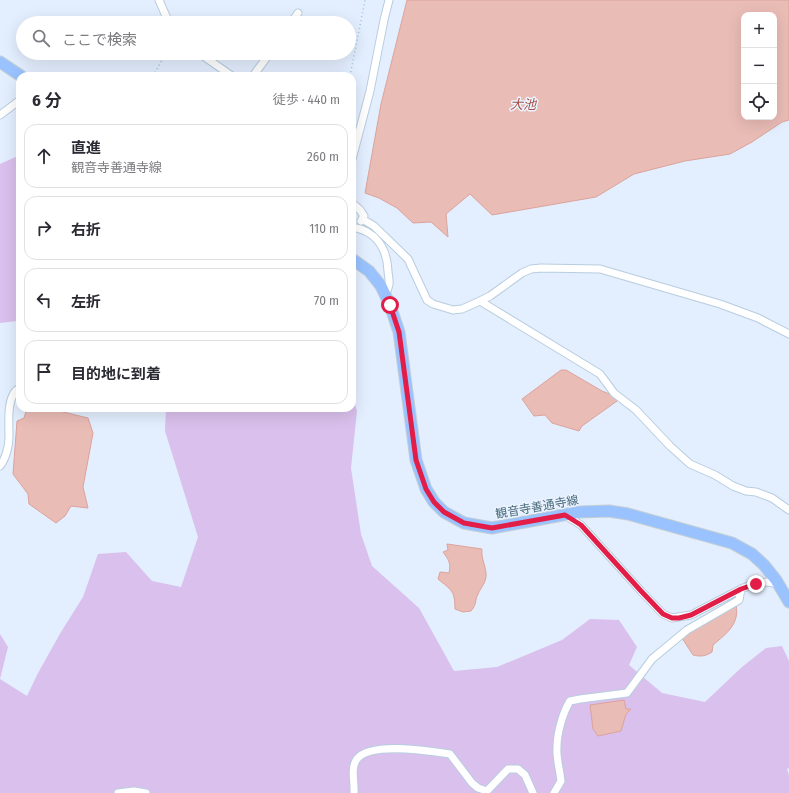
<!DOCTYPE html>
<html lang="ja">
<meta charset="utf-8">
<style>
:root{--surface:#fff;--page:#f7f7f7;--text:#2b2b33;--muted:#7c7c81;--line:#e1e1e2}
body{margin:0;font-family:"Fira Sans Condensed","Noto Sans JP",sans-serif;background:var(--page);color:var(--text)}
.controls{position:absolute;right:12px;top:12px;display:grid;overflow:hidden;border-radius:8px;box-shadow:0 4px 16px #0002}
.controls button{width:36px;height:36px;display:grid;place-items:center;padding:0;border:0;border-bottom:1px solid var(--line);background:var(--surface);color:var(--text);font:20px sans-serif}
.stop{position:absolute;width:12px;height:12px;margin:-9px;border:3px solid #e11d48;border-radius:50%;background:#fff}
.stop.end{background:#e11d48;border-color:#fff;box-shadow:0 1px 4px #0008}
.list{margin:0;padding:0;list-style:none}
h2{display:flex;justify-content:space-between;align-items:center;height:52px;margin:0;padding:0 16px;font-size:17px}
h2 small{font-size:13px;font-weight:400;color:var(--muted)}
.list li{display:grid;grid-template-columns:26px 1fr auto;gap:12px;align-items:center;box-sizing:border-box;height:64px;margin:0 8px 8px;padding:0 8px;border:1px solid var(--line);border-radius:12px}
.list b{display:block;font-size:15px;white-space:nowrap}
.list p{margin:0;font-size:13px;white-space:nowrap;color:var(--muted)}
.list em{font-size:13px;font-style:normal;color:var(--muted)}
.icon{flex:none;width:22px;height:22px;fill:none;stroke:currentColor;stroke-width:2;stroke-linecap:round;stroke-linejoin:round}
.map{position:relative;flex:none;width:789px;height:793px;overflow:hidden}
.search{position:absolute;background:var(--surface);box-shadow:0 4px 16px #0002;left:16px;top:16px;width:340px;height:44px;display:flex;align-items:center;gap:10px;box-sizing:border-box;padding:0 14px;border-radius:22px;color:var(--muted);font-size:15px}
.panel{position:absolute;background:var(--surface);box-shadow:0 4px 16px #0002;left:16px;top:72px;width:340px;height:340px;border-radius:12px}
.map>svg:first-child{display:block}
.green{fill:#dac0ed}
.water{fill:#eabcb6;stroke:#dca39b;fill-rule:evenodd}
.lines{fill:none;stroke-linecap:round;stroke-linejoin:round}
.minor-casing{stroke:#b8cddf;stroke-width:9}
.primary-casing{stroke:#c4cfd4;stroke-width:13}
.path{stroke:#9bc4db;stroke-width:1.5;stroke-dasharray:1 3;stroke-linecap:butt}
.minor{stroke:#fff;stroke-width:7}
.primary{stroke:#99c2ff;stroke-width:11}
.route{stroke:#e11d48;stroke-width:5}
.labels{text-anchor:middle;stroke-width:3;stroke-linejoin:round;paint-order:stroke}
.street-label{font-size:12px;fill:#466879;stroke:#ebf3ff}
.water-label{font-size:13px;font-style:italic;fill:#a45346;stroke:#ebf3ff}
</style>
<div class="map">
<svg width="789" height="793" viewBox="0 0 789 793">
<rect width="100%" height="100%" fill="#e3eefe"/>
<path class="green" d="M20,155v164l-3,2 -17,2v-159z
M352,395l5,16 -6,57 10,66 11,32 47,42 35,63 43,-4 65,-27 28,-21 29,1 18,27 -8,18 33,28 43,9 37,-35 24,-19 16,-2 7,15v107l-2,1 2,6v18h-789v-114l27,17 11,-23 23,-41 22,-35 15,-43 28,-2 26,29 29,6 17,-50 -33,-106 1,-23h186z
M0,634l8,13 -8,32z"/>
<path class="water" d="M407,0h382v120l-7,2 -30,20 -22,12 -45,7 -51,13 -38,23 -104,18 -22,-21 -24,20 2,23 -17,-15 -18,1 -16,-15 -18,-10 -14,-5 16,-89zM744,15h30v102h-30z
M561,370h5l36,21 10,4 5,6 -35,25 -3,5 -27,-8 -7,-8 -11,1 -12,-17z
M27,408h20l41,10 5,15 -10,54 5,21 -17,-2 -6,10 -9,7 -27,-19 -1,-10 -15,-20 4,-53 7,-3z
M447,544l35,5c-1,9 3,15 4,24 1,9 -5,14 -8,21 -4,8 0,8 -7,17l-8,1 -8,-3c0,-19 -4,-19 -17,-30l2,-7 9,1c2,-10 0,-13 -6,-21l5,-2z
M736,605c4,19 -10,29 -23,40l-1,7c-6,4 -11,5 -19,3l-11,-17 9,-8z
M624,700l2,9h5l-5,5 -5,17 -23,5 -5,-7 -3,-24z"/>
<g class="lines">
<defs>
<path id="minor" d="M159,0l10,23
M291,23l7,-10
M199,53l33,23
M253,76l17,-23
M0,115l20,-15
M352,159l18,-68 14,-71 5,-20
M352,203l8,7 4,6 -3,5
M362,219l12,7 34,33 19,41 6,4 20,6 9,-1 18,-8 10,-5 32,-23 9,-4 10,-1 59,1 120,35 38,14 31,16
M352,227c24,4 35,21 36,44 1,10 3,14 -3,23
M480,301l120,73 14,19 22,17 34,36 20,18 25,11 18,11 13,5 10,1 16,6 17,12
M0,466c6,-8 9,-20 9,-29 0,-14 -3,-43 11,-49
M565,515l16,10 60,66 22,23 9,4 19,-3 50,-26 15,-6 13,-1 9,2
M118,793l16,-2 12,2
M354,793c1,-10 -4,-25 3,-34 14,-18 73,-8 93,-5l22,29 6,5 9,3 21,-22h10l7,6 8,18
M554,793l7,-12c-1,-11 -5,-23 -4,-34 0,-14 6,-35 13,-46l10,-2 47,-6 25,-34 35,-29 52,-30 2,-11"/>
<path id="primary" d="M0,62l21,14
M352,259l17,12 12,15 9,19 9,27 17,128 10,29 8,13 10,10 20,11 28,5 87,-16 30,-1 19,3 104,29 20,11 12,11 12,15 13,22"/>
</defs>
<use href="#minor" class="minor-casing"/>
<use href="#primary" class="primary-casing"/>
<path class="path" d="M153,76l13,-23
M350,76l15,-76"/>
<use href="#minor" class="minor"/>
<use href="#primary" class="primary"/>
</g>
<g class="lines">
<path class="route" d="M390,305l9,27 17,128 10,29 8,13 10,10 20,11 28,5 73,-13 16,10 60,66 22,23 9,4h7l12,-3 50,-26 15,-5"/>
</g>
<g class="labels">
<g class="street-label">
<text transform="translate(537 507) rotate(-10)" y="4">観音寺善通寺線</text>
</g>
<g class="water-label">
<text x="523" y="109">大池</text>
</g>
</g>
</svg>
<div class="controls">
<button>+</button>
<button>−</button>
<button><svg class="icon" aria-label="locate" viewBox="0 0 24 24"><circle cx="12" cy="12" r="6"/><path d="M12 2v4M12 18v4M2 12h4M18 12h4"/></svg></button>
</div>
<div class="stop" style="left:390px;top:305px"></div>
<div class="stop end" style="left:756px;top:584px"></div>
<div class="search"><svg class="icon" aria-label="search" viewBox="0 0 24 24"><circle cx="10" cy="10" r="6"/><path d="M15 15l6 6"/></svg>ここで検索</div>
<section class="panel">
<h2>6 分<small>徒歩 · 440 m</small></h2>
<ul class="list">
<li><svg class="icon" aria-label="ahead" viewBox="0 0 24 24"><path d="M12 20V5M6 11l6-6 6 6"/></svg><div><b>直進</b><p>観音寺善通寺線</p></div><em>260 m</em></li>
<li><svg class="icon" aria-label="right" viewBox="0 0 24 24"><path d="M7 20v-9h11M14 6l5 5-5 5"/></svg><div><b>右折</b></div><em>110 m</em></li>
<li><svg class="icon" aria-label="left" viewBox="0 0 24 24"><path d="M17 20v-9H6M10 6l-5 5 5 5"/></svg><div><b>左折</b></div><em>70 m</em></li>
<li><svg class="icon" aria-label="arrive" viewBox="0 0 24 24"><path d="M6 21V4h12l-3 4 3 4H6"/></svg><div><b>目的地に到着</b></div></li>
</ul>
</section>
</div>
